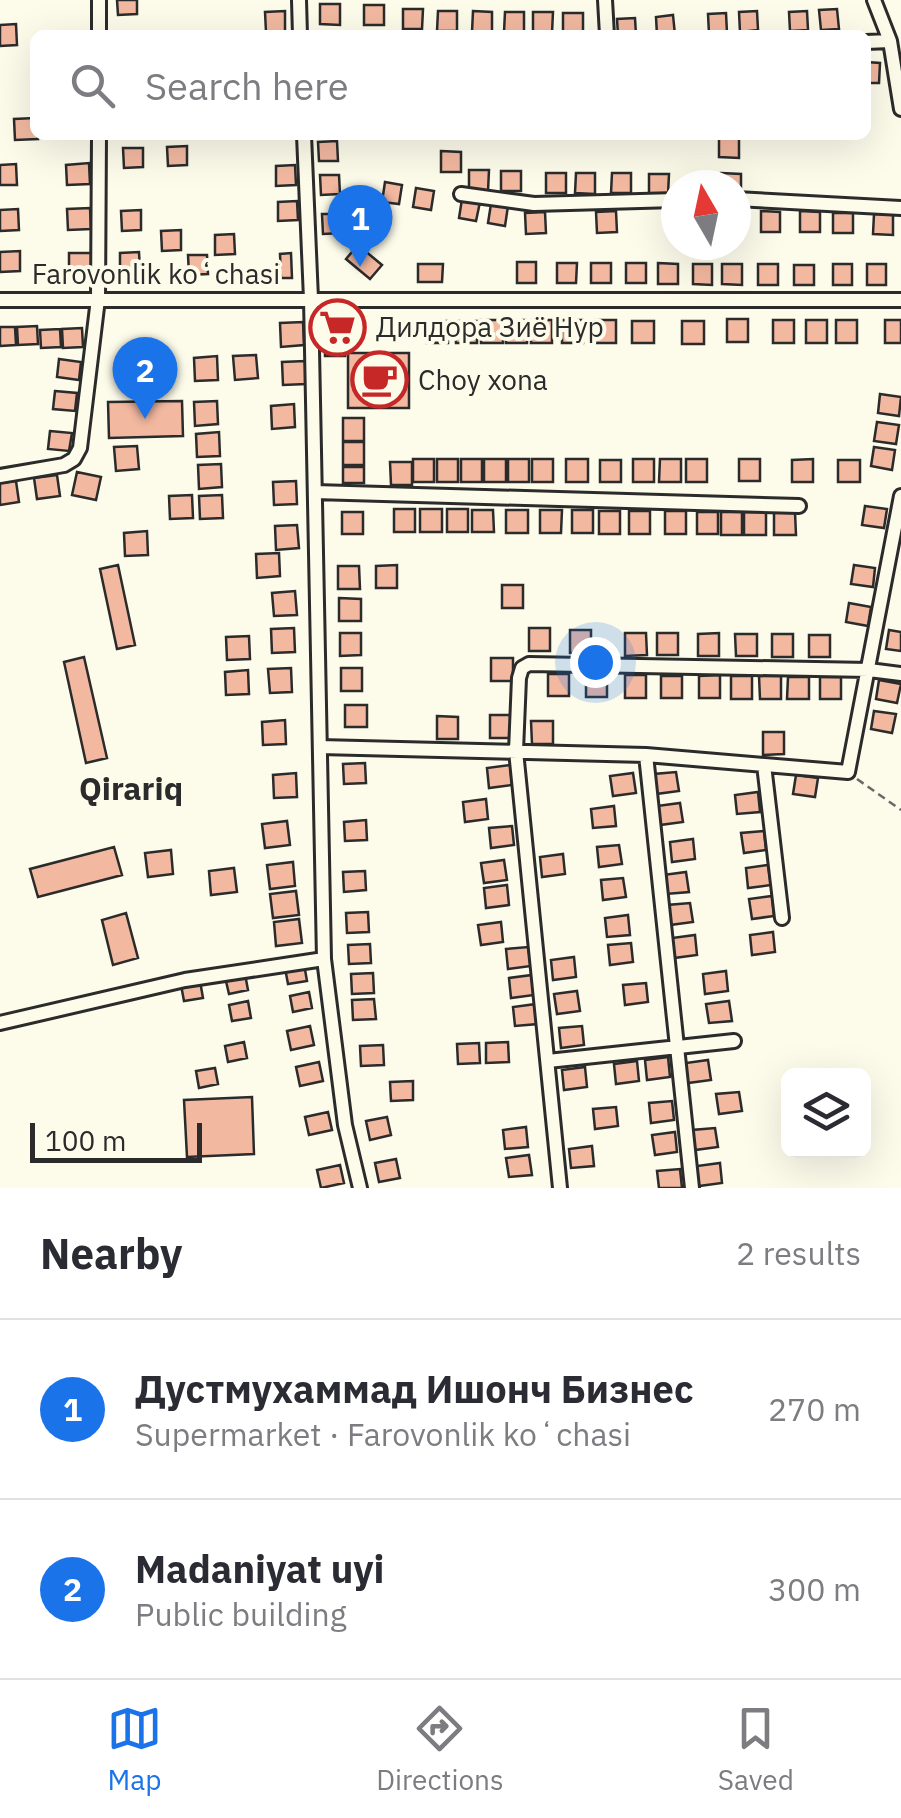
<!DOCTYPE html>
<meta charset="utf-8">
<style>
:root{--surface:#fff;--page:#f7f7f7;--text:#2b2b33;--muted:#7c7c81;--line:#e1e1e2;--accent:#1a73e8}
body{margin:0;font-family:"IBM Plex Sans",sans-serif;background:var(--page);color:var(--text)}
.controls{position:absolute;right:30px;bottom:30px;display:grid;overflow:hidden;border-radius:15px;box-shadow:0 10px 40px #0002}
.controls button{width:90px;height:90px;display:grid;place-items:center;padding:0;border:0;border-bottom:2px solid var(--line);background:var(--surface);color:var(--text);font:50px sans-serif}
.compass{position:absolute;left:661px;top:170px;width:90px;height:90px;border-radius:50%;background:var(--surface);box-shadow:0 10px 40px #0002;rotate:351deg}
.scale{position:absolute;left:30px;bottom:25px;width:172px;box-sizing:border-box;padding-left:10px;border:5px solid #2b2b2b;border-top:0;font-size:28px;line-height:35px;white-space:nowrap;color:#2b2b2b;-webkit-text-stroke:8px #fdfbea;paint-order:stroke}
.you{position:absolute;left:595px;top:662px;width:35px;height:35px;margin:-25px;border:8px solid #fff;border-radius:50%;background:#1a73e8;box-shadow:0 0 0 15px #1a73e833}
.badge{display:grid;place-items:center;width:65px;height:65px;border-radius:50%;background:var(--accent);color:#fff;font-size:32px;font-weight:700}
.pin{position:absolute;translate:-50% -82px;filter:drop-shadow(0 2px 5px #0008)}
.pin::after{content:'';position:absolute;top:52px;width:35px;height:30px;background:inherit;clip-path:polygon(0 0,100% 0,50% 100%)}
.list{margin:0;padding:0;list-style:none}
h2{display:flex;justify-content:space-between;align-items:center;height:130px;margin:0;padding:0 40px;font-size:42px}
h2 small{font-size:32px;font-weight:400;color:var(--muted)}
.list li{display:grid;grid-template-columns:65px 1fr auto;gap:30px;align-items:center;box-sizing:border-box;height:180px;padding:0 40px;border-top:2px solid var(--line)}
.list b{display:block;font-size:38px;white-space:nowrap}
.list p{margin:0;font-size:32px;white-space:nowrap;color:var(--muted)}
.list em{font-size:32px;font-style:normal;color:var(--muted)}
.icon{flex:none;width:55px;height:55px;fill:none;stroke:currentColor;stroke-width:2;stroke-linecap:round;stroke-linejoin:round}
.map{position:relative;flex:none;width:901px;height:1188px;overflow:hidden}
.search{position:absolute;background:var(--surface);box-shadow:0 10px 40px #0002;left:30px;right:30px;top:30px;height:110px;display:flex;align-items:center;gap:25px;box-sizing:border-box;padding:0 35px;border-radius:15px;color:var(--muted);font-size:38px}
.sheet{height:490px;background:var(--surface)}
nav{display:flex;justify-content:space-around;align-items:center;box-sizing:border-box;height:140px;border-top:2px solid var(--line);background:var(--surface);font-size:28px;color:var(--muted)}
nav a{display:grid;justify-items:center;gap:5px}
nav .on{color:var(--accent)}
.map>svg:first-child{display:block}
.building{fill:#f2b8a0;stroke:#2b2b2b;stroke-width:2.5}
.lines{fill:none;stroke-linecap:round;stroke-linejoin:round}
.minor-casing{stroke:#2b2b2b;stroke-width:18}
.path{stroke:#6a6964;stroke-width:2.5;stroke-dasharray:8 5;stroke-linecap:butt}
.minor{stroke:#fdfbea;stroke-width:12}
.labels{text-anchor:middle;stroke-width:8;stroke-linejoin:round;paint-order:stroke}
.street-label{font-size:28px;fill:#2b2b2b;stroke:#fdfbea}
.poi-label{font-size:28px;fill:#2b2b2b;stroke:#fdfbea;text-anchor:start}
.quarter-label{font-size:32px;font-weight:bold;fill:#2b2b2b;stroke:#fdfbea}
</style>
<div class="map">
<svg width="901" height="1188" viewBox="0 0 901 1188">
<rect width="100%" height="100%" fill="#fdfbea"/>
<path class="building" d="M117,0h20v14l-19,1z
M320,4h20v21l-20,-1z
M364,5h20v20h-20z
M403,9h20l-1,20h-19z
M837,9l2,20 -18,1 -2,-20z
M285,11v20l-19,1 -1,-20z
M438,11h19v20h-20z
M473,11l19,1v20h-20z
M757,11l1,19 -18,2 -1,-20z
M807,11l1,19 -18,1 -1,-19z
M505,12h19v20h-20z
M533,12h20l-1,21h-19z
M563,13h20v20h-20z
M726,13l1,20 -18,1 -1,-20z
M673,15l2,20h-18l-1,-18z
M635,18l1,17h-18l-1,-16z
M16,24l1,21 -17,1v-21z
M866,62l14,1 -1,20h-13z
M35,118l3,21 -23,1 -1,-21z
M719,137h20v21l-20,-1z
M337,141l1,20h-19l-1,-19z
M187,146v19l-19,1 -1,-19z
M123,148h20v19l-19,1z
M441,151l20,1v20h-20z
M89,163l1,21 -23,1 -1,-20z
M16,164l1,21h-17v-20z
M295,165l1,20 -20,1v-20z
M469,170h20l-1,21 -19,-1z
M501,171h20v20h-20z
M546,173h20v20h-20z
M576,173h19v21l-20,-1z
M612,173h19v20h-20z
M721,173l20,1v20h-5v-9h-15z
M649,174h20l-1,20h-19z
M320,175h19l1,19 -19,1z
M385,182l17,3 -3,19 -17,-2z
M416,188l18,3 -3,19 -18,-3z
M462,199l18,3 -4,19 -17,-3z
M297,201l1,19 -20,1v-19z
M491,204l17,2 -3,20 -17,-3z
M90,208l1,21 -23,1 -1,-21z
M18,209l1,21 -19,1v-21z
M141,210v20l-19,1 -1,-20z
M616,211l1,21 -20,1 -1,-21z
M761,211l19,1v20h-19z
M800,211l20,1v20h-20z
M545,212l1,21 -20,1 -1,-21z
M833,213h20v20h-20z
M322,214h20v19l-19,1z
M874,214h19v21l-20,-1z
M181,230v20l-19,1 -1,-20z
M234,234l1,20 -20,1v-20z
M358,245l24,20 -12,14 -24,-20z
M20,251v20l-20,1v-20z
M139,252l1,19 -20,1v-19z
M69,253h23l1,20 -24,1z
M291,253l1,25h-11l-1,-24z
M188,255h19l1,19 -19,1z
M517,262h19v21h-19z
M557,263h20l-1,20h-19z
M591,263h20v20h-20z
M626,263h20v20h-20z
M658,263l20,1v20h-20z
M418,264h25l-1,18h-24z
M693,264h19v21l-19,-1z
M722,264h20v21l-20,-1z
M758,264h20v21h-20z
M833,264h19v21h-19z
M867,264h19v21h-19z
M794,265h20v20h-20z
M727,319h21v23h-21z
M481,320h22v23h-22z
M506,320h21v23h-21z
M531,320h21v23h-21z
M562,320h21v23h-21z
M594,320h22v23h-22z
M773,320h21v23h-21z
M806,320h21v23h-21z
M836,320h21v23h-21z
M885,320h16v23h-16z
M427,321h21v22h-21z
M455,321h22v22h-21z
M632,321h22v22h-22z
M682,321h22v23h-22z
M303,322l1,23 -23,2 -1,-24z
M344,325l1,31h-20v-30z
M37,326l1,18 -20,1 -1,-18z
M0,327h15l1,18 -16,1z
M82,328l1,19 -20,1 -1,-19z
M60,329l1,18 -20,1 -1,-18z
M348,353h61v55h-61z
M256,355l2,23 -23,2 -2,-24z
M217,356l1,24 -23,1 -1,-23z
M59,359l22,3 -2,18 -22,-3z
M305,361l1,23 -23,1 -1,-23z
M55,391l22,2 -2,18 -22,-2z
M880,394l21,3 -2,19 -21,-3z
M182,401l1,35 -74,2 -1,-36z
M217,401l1,23 -23,2 -1,-24z
M294,404l1,23 -23,2 -1,-23z
M343,418h21v23h-21z
M877,422l22,3 -3,19 -22,-3z
M50,431l22,2 -3,18 -21,-2z
M219,432l1,24 -23,1 -1,-23z
M343,442h21v23h-21z
M137,446l2,23 -23,2 -2,-24z
M874,447l21,3 -3,20 -21,-4z
M413,459h21v23h-21z
M437,459h21v23h-21z
M461,459h21v23h-21z
M484,459h22v23h-22z
M508,459h21v23h-21z
M532,459h21v23h-21z
M566,459h22v23h-22z
M633,459h21v23h-21z
M660,459h21v23h-22z
M686,459h21v23h-21z
M739,459h21v22h-21z
M813,459v23h-21v-22z
M600,460h21v22h-21z
M838,460h22v22h-22z
M390,462h22v23h-21z
M221,464l1,23 -23,2 -1,-24z
M343,467h21v16h-21z
M77,472l24,5 -5,23 -24,-5z
M57,475l3,21 -23,3 -3,-21z
M16,481l3,21 -19,3v-22z
M296,481l1,23 -23,1 -1,-23z
M192,495l1,23 -23,1 -1,-23z
M222,495l1,23 -23,1 -1,-23z
M865,506l22,3 -3,19 -22,-3z
M394,509h21v23h-21z
M420,509h22v23h-22z
M447,509h21v23h-21z
M472,510h21l1,22h-22z
M506,510h22v23h-22z
M540,510h22l-1,23h-21z
M572,510h21v23h-21z
M599,511h21v23h-21z
M629,511h21v23h-21z
M665,511h21v23h-21z
M342,512h21v22h-21z
M697,512h21v22h-21z
M721,512h21v23h-21z
M744,512h22v23h-22z
M774,512h21l1,23h-22z
M297,525l2,23 -23,2 -1,-24z
M147,531l1,24 -23,1 -1,-23z
M279,553l1,23 -23,2 -1,-24z
M118,565l17,80 -18,4 -17,-80z
M397,565v23h-21v-22z
M854,565l21,3 -2,19 -22,-3z
M338,566h21l1,23h-22z
M502,585h21v23h-21z
M295,591l2,24 -23,1 -2,-23z
M339,598l22,1v22h-22z
M849,603l22,4 -3,19 -22,-4z
M294,628l1,24 -23,1 -1,-24z
M529,628h21v23h-21z
M570,630h21v23h-21z
M889,630l12,2v19l-15,-2z
M340,633h21v22l-21,1z
M625,633h21l1,22 -22,1z
M657,633h21v22h-21z
M719,633v23h-21v-22z
M735,634h22v22h-21z
M772,634h21v23h-21z
M809,635h21v22h-21z
M249,636l1,23 -23,1 -1,-23z
M84,657l23,101 -21,5 -22,-101z
M491,658h22v23h-22z
M291,668l1,24 -22,1 -2,-24z
M341,668h21v23h-21z
M248,670l1,24 -23,1 -1,-23z
M548,674h21v22h-21z
M586,674h21v23h-21z
M625,675h21v23h-21z
M720,675v23h-21v-22z
M661,676h21v22h-21z
M731,676h21v23h-21z
M759,676h22v23h-21z
M788,677h21v22h-22z
M820,677h21v22h-21z
M879,680l22,4 -4,19 -21,-4z
M345,705h22v22h-22z
M874,711l22,3 -4,19 -21,-4z
M490,715h22v23h-22z
M437,716l21,1v22h-21z
M285,720l1,24 -23,1 -1,-23z
M531,721h22v23h-21z
M763,732h21v22l-21,1z
M365,763l1,20 -22,1 -1,-20z
M510,765l2,20 -23,3 -2,-20z
M676,772l3,19 -23,3 -2,-20z
M296,773l1,24 -23,1 -1,-23z
M633,773l3,20 -23,3 -3,-20z
M796,775l22,3 -3,19 -22,-3z
M758,792l2,20 -23,2 -2,-19z
M486,799l2,20 -23,3 -2,-20z
M680,803l3,19 -23,3 -3,-19z
M614,806l2,20 -23,2 -2,-19z
M366,820l1,20 -22,1 -1,-19z
M287,821l3,24 -25,3 -3,-24z
M512,826l2,19 -23,3 -2,-20z
M764,831l2,19 -22,3 -3,-20z
M693,839l2,20 -23,3 -2,-20z
M619,845l3,19 -23,3 -2,-20z
M114,847l8,28 -84,22 -8,-28z
M171,850l2,24 -25,3 -3,-24z
M563,854l2,20 -23,3 -2,-20z
M504,860l3,20 -23,3 -3,-20z
M293,862l2,24 -25,3 -3,-24z
M768,865l3,20 -23,3 -2,-20z
M234,868l3,24 -26,3 -2,-24z
M365,871l1,19 -22,2 -1,-20z
M686,872l3,20 -23,2 -3,-19z
M623,878l3,19 -23,3 -2,-20z
M507,885l2,20 -23,3 -2,-20z
M296,891l3,24 -26,3 -3,-24z
M772,896l2,20 -22,3 -3,-20z
M690,903l3,19 -23,3 -3,-20z
M368,912l1,20 -22,1 -1,-20z
M126,913l12,45 -25,7 -11,-45z
M628,915l2,20 -23,2 -2,-19z
M299,919l3,24 -26,3 -2,-24z
M501,922l2,20 -22,3 -3,-20z
M773,932l2,20 -23,3 -2,-20z
M695,935l2,20 -23,3 -2,-20z
M631,943l2,19 -23,3 -2,-20z
M370,944l1,19 -22,1 -1,-19z
M528,947l3,19 -23,3 -2,-20z
M574,957l2,20 -23,3 -2,-20z
M304,964l3,17 -19,3 -3,-16z
M726,971l2,20 -23,3 -2,-20z
M373,973l1,20 -22,1 -1,-20z
M245,974l3,16 -19,4 -4,-17z
M532,975l2,20 -23,3 -2,-20z
M200,981l3,17 -19,3 -3,-16z
M646,983l2,19 -23,3 -2,-20z
M577,991l3,20 -23,3 -3,-20z
M309,992l3,16 -19,4 -3,-16z
M374,999l2,20 -23,1 -1,-20z
M248,1001l3,17 -19,3 -3,-16z
M729,1001l3,20 -23,2 -3,-19z
M536,1004l2,20 -23,2 -2,-19z
M310,1026l4,19 -23,5 -4,-19z
M582,1026l2,19 -23,3 -2,-20z
M244,1042l3,16 -19,4 -3,-16z
M508,1042l1,20 -23,1v-20z
M479,1043l1,20 -22,1 -1,-20z
M383,1045l1,20 -23,1 -1,-20z
M668,1057l2,20 -23,3 -2,-20z
M708,1060l3,20 -23,3 -2,-20z
M637,1061l2,20 -23,3 -2,-20z
M319,1062l4,19 -23,5 -4,-19z
M585,1067l2,20 -23,3 -2,-20z
M215,1068l3,16 -19,4 -3,-17z
M413,1081v19l-22,1 -1,-19z
M739,1092l3,19 -23,3 -3,-20z
M252,1097l2,57 -67,3 -3,-57z
M672,1101l2,19 -23,3 -2,-20z
M616,1107l2,19 -23,3 -2,-20z
M328,1112l4,18 -23,5 -4,-18z
M387,1117l4,18 -21,5 -4,-19z
M526,1127l2,20 -23,2 -2,-19z
M715,1128l3,19 -23,3 -3,-20z
M675,1132l2,20 -22,3 -3,-20z
M592,1146l2,20 -23,2 -2,-19z
M529,1155l3,20 -23,2 -3,-19z
M396,1159l4,19 -21,4 -4,-19z
M720,1163l2,20 -23,3 -2,-20z
M340,1165l4,18 -23,5 -4,-18z
M680,1169l2,19h-23l-2,-17z"/>
<g class="lines">
<defs>
<path id="minor" d="M99,0v35
M299,0l1,35
M605,0l2,35
M874,0l16,41 11,68
M866,42l24,-1
M304,135l7,164 13,660 21,166 15,63
M461,194l73,10 142,-4
M736,199l165,9
M0,300h901
M0,476l64,-11 10,-6 6,-11 18,-149 1,-164
M315,492l484,14
M320,747l326,8 202,17 53,-276
M646,755l46,433
M764,765l18,153
M0,1023l185,-43 139,-21
M548,1061l186,-20
M560,1188l-44,-437 3,-73 3,-10 7,-4 340,6 32,4"/>
</defs>
<use href="#minor" class="minor-casing"/>
<path class="path" d="M857,779l44,31"/>
<use href="#minor" class="minor"/>
</g>
<defs>
<symbol id="supermarket-ring" viewBox="-11 -11 22 22"><circle r="9.5" fill="#fdfbea" stroke="#c62828" stroke-width="1.5"/><path d="M-6-5.5h2.5l.6 2H6L4.5 2H-2.5L-4.4-4H-6ZM-1.5 3.2a1.3 1.3 0 1 0 .1 0ZM3 3.2a1.3 1.3 0 1 0 .1 0Z" fill="#c62828"/></symbol>
<symbol id="cafe-ring" viewBox="-11 -11 22 22"><circle r="9.5" fill="#fdfbea" stroke="#c62828" stroke-width="1.5"/><path d="M-5.5-4.5H6V0H3Q3 3.5 0 3.5H-2.5Q-5.5 3.5-5.5 0ZM3-3.2v2h1.7v-2ZM-6 4.5H4V6H-6Z" fill="#c62828"/></symbol>
</defs>
<g fill-rule="evenodd">
<use href="#supermarket-ring" x="306" y="296" width="63" height="63"/>
<use href="#cafe-ring" x="348" y="348" width="63" height="63"/>
</g>
<g class="labels">
<g class="street-label">
<text x="156" y="284">Farovonlik koʻchasi</text>
</g>
<g class="poi-label">
<text x="376" y="337">Дилдора Зиё Нур</text>
<text x="418" y="390">Choy xona</text>
</g>
<g class="quarter-label">
<text x="131" y="800">Qirariq</text>
</g>
</g>
</svg>
<div class="controls">
<button><svg class="icon" aria-label="layers" viewBox="0 0 24 24"><path d="M12 4l9 5-9 5-9-5zM3 14l9 5 9-5"/></svg></button>
</div>
<svg class="compass" viewBox="-18 -18 36 36"><path d="M0-13l5 13h-10z" fill="#e53935"/><path d="M0 13l5-13h-10z" fill="#7c7c81"/></svg>
<div class="scale">100 m</div>
<div class="you"></div>
<div class="pin badge" style="left:360px;top:267px">1</div>
<div class="pin badge" style="left:145px;top:419px">2</div>
<div class="search"><svg class="icon" aria-label="search" viewBox="0 0 24 24"><circle cx="10" cy="10" r="6"/><path d="M15 15l6 6"/></svg>Search here</div>
</div>
<section class="sheet">
<h2>Nearby<small>2 results</small></h2>
<ul class="list">
<li><span class="badge">1</span><div><b>Дустмухаммад Ишонч Бизнес</b><p>Supermarket · Farovonlik koʻchasi</p></div><em>270 m</em></li>
<li><span class="badge">2</span><div><b>Madaniyat uyi</b><p>Public building</p></div><em>300 m</em></li>
</ul>
</section>
<nav>
<a class="on"><svg class="icon" aria-label="map" viewBox="0 0 24 24"><path d="M3 6l6-2 6 2 6-2v14l-6 2-6-2-6 2zM9 4v14M15 6v14"/></svg>Map</a>
<a><svg class="icon" aria-label="directions" viewBox="0 0 24 24"><path d="M12 3l9 9-9 9-9-9zM9 14v-3h6M13 9l2 2-2 2"/></svg>Directions</a>
<a><svg class="icon" aria-label="saved" viewBox="0 0 24 24"><path d="M7 4h10v16l-5-4-5 4z"/></svg>Saved</a>
</nav>
